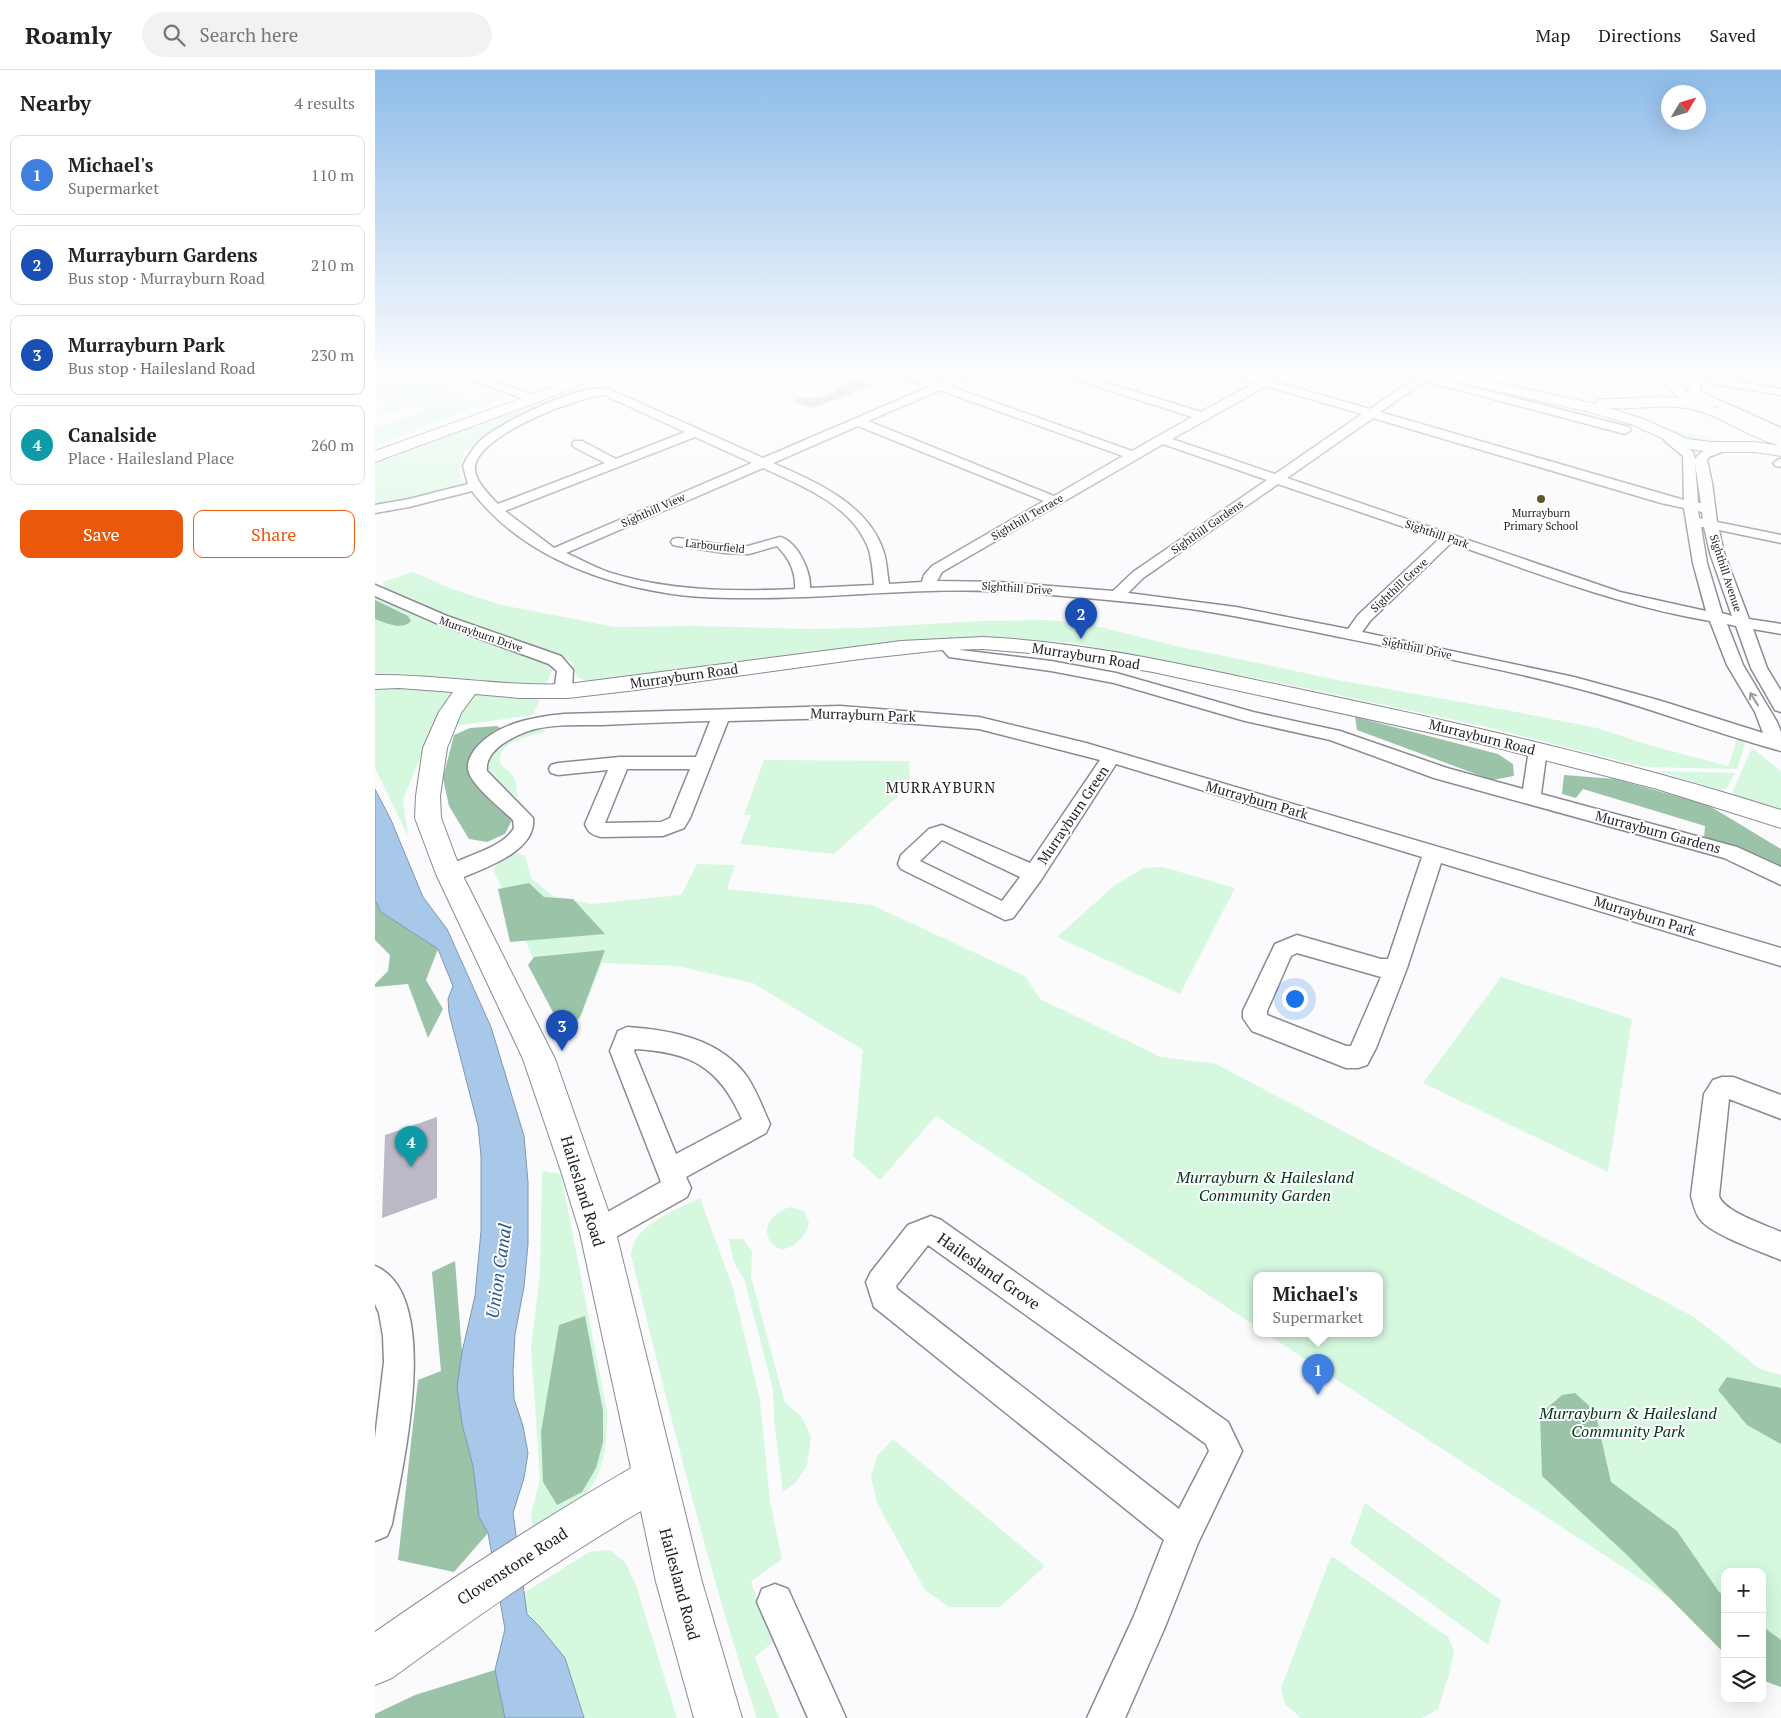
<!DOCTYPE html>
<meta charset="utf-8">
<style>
:root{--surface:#fff;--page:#f2f2f2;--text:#222;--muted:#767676;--line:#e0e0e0;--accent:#ea580c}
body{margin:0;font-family:"PT Serif",serif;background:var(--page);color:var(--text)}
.controls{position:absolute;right:15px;bottom:15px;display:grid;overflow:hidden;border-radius:10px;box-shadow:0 5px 20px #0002}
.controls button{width:45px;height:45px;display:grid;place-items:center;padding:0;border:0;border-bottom:1px solid var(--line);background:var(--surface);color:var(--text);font:25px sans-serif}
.compass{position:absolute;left:1286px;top:15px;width:45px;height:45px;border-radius:50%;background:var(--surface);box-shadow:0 5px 20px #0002;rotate:52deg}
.you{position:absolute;left:919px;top:928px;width:18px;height:18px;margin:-12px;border:4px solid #fff;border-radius:50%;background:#1a73e8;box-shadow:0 0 0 8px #1a73e833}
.badge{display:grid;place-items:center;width:32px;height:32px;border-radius:50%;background:var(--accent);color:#fff;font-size:16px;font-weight:700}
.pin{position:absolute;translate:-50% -41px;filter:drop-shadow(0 1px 2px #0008)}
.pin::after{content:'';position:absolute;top:26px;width:18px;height:15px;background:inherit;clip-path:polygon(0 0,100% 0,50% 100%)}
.popup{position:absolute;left:878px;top:1202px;width:130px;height:65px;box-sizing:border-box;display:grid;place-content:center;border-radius:10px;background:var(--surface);filter:drop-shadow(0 1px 4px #0005);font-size:16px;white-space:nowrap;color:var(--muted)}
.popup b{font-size:19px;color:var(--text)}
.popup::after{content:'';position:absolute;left:50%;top:100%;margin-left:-10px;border:10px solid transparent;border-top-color:var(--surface)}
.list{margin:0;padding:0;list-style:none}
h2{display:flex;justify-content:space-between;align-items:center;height:65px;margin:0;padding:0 20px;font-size:21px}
h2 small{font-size:16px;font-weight:400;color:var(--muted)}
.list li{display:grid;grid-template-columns:32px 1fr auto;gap:15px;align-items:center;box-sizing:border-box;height:80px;margin:0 10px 10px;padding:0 10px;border:1px solid var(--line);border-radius:10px}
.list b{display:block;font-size:19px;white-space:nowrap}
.list p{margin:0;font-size:16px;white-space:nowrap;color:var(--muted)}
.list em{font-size:16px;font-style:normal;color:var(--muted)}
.actions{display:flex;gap:10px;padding:15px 20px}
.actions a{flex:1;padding:11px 0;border:1px solid var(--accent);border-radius:10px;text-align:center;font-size:18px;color:var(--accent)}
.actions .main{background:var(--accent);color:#fff}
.icon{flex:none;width:28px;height:28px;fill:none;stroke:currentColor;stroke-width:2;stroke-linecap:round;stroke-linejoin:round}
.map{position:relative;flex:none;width:1406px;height:1648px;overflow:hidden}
header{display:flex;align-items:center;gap:30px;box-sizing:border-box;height:70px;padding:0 25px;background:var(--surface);border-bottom:1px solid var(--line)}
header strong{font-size:24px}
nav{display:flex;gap:28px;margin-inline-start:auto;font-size:18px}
.search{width:350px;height:45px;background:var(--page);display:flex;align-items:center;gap:12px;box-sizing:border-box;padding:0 18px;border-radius:28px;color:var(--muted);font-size:19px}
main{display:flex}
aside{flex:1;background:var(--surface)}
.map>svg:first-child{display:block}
.green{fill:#d5f8df}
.forest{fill:#9ac3a7}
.water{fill:#a8c8ea;stroke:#8096b0}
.building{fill:#bdb8c5}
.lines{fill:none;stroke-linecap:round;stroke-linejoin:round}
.minor-casing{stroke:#8b8995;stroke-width:3}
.tertiary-casing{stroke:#8b8995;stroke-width:2}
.secondary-casing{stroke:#8b8995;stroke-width:2}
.primary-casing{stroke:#8b8995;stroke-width:2}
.minor{fill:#fff;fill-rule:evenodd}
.tertiary{fill:#fff;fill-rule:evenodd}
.secondary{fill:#fff;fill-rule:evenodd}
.primary{fill:#fff;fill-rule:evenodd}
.oneway{stroke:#9c9c9e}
.poi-dot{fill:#625623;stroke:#fff;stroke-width:2}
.labels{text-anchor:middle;stroke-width:4;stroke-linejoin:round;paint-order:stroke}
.far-street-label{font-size:11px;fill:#242328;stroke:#fff}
.far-poi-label{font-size:11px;fill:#242328;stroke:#fff}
.street-label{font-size:14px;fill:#242328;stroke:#fff}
.neighbourhood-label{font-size:15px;letter-spacing:1px;fill:#242328;stroke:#fff}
.near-park-label{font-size:16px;font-style:italic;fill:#003419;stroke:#fff}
.near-street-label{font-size:16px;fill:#242328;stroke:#fff}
.near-water-label{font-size:18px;font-style:italic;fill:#2b5784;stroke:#fff}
</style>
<header>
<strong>Roamly</strong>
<div class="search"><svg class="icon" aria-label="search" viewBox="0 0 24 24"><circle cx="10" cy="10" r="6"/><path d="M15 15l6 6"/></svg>Search here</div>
<nav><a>Map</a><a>Directions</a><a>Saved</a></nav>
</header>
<main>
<aside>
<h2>Nearby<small>4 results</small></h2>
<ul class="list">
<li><span class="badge" style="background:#3f7fe0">1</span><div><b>Michael's</b><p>Supermarket</p></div><em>110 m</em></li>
<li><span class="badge" style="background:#1a4fb4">2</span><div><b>Murrayburn Gardens</b><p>Bus stop · Murrayburn Road</p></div><em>210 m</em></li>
<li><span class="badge" style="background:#1a4fb4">3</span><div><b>Murrayburn Park</b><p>Bus stop · Hailesland Road</p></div><em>230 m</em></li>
<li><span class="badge" style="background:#0f9aa8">4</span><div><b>Canalside</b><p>Place · Hailesland Place</p></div><em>260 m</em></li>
</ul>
<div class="actions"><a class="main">Save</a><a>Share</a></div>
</aside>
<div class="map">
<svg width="1406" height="1648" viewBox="0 0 1406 1648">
<rect width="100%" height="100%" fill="#fbfbfd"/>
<path class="green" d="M0,302h31l5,8 16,-3 6,8 3,-1 2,2 10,-2 6,8 7,-1 7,8 14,-3 -4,-5 13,-2 8,3 5,-1 3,3 -3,3 -129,48v-20l4,2 46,-16 -11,-6 -37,11 22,-19 -24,-1z
M247,302h38l-14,1 -41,13 -6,-3z
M215,315l5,1 -2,3 -53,18 -61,33 -14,12 -6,18 3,11 -7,6 -80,18v-41c72,-26 142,-57 215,-79z
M1278,356l46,9 21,7c-25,2 -45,-7 -67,-16z
M38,502l39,17 49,16 114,22 78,-1 118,3 50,-1 119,-7 65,-1 39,3 92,23 167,35 174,31 80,16 52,17 79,21 10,-28 7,5 -8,26 -92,-2 -167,-42 -173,-37 -231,-45 -81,-6 -88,5 -313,41 -15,-6 -5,-14 -5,-4 -149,-53 -34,-19 -1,-5z
M0,524l91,43 89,27 -22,51 -101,14 -29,71 5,36 -33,-68z
M166,657l4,5c-13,3 -52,11 -44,32 2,4 6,5 9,8 7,6 6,17 8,26 -9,-8 -22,-16 -29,-26 -15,-23 38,-42 52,-45z
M1377,678l29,23v39l-46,-15 -3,-3z
M389,690l145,1 1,24 -76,69 -94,-10 11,-29h-7z
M1283,701l77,2 -8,15 -7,2z
M135,781l15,5 6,22 23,19 38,7 89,-9 16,-31 38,1 -8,24 145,16 153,71 15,23 121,58 55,7 478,253 66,52 21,6v296l-19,-12v-87h-37v62l-458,-300h112v-58h-122v51l-321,-211 -56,64 -27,-24 10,-106 -110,-67 -76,-17 -75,-3 -31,79 -78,-173z
M788,797l72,21 -55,106 -123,-57 58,-52 29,-17z
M1126,907l131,42 -24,153 -185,-89z
M167,1101l19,3 46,237c0,30 -1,61 -23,85 -10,11 -37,26 -51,35l-2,-16 9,-36 -9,-132 9,-74z
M325,1128l33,90 27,112 10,102 12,57 -31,23 22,60 -18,15 24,61h-22c-50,-152 -88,-307 -126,-463 4,-33 44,-44 69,-57z
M416,1137l13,4 5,12c-3,16 -26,38 -39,18 -10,-16 7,-31 21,-34z
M354,1169h14l9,13 -1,25 34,126 16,13 10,20 -4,30 -11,16 -13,10 -9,-72 -1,-31 -29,-110 -10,-16z
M518,1369l152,127 -45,41h-51l-24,-17 -47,-85 -7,-28 6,-21z
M990,1433l136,97 -13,45 -138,-101z
M235,1480l15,12 11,23 41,133h-93l-19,-60 -26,-32 -12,-12 -3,-21 65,-41z
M958,1487l115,80 6,13 -4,21 -12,38 -16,9h-121l-16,-14 -4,-16 49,-129z"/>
<path class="forest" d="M479,311l18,3 -21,10 -39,14 -18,-6c7,-8 14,-3 23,-4 12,-2 26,-12 37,-17z
M0,530l33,16 3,5c-9,10 -25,2 -36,-2z
M980,647l143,37 15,10 1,12 -22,4 -135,-50z
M122,656l6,4 -17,12 -18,19c8,30 22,39 44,59l-7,14 -18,8 -18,-3 -20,-33 -6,-28 11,-43 16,-7z
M1189,705l51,4 93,26 73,44v20l-24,-14 -53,-17 1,-12 -122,-37 -7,9 -14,-4z
M154,813l15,14 29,2 32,35 -95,8 -12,-53z
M0,830l6,12 57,37 -12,31 17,29 -15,29 -20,-54 -33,3v-3l13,-13 2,-16 -15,-15z
M230,880l-25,67 -16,16 -36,-68 6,-8z
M80,1191l7,91 -5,35 5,37 11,42 6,51 9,16 -34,39 -56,-12 20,-180 23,-9 -9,-99z
M210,1246l18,95v31l-7,26 -14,24 -25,13 -14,-23 -2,-50 18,-107z
M1352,1307l54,11v56l-34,-19 -29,-35z
M1200,1323l20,18 16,71 66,49 42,61 6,4v58l-99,-100 -84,-78 -2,-62 22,-19z
M1387,1556l19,14v47l-19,-7z
M120,1600l10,48h-130v-4l40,-19z"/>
<path class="water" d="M0,719l16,31 32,77 24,32 44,98 33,109 4,46v62l-4,43 -9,47 -2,37 1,28 9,27 5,27 -4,25 -11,35 14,101 12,12 26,32 19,60h-79l-10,-48 10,-41 -17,-96 -9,-16 -6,-51 -11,-42 -5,-37 5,-35 13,-56 6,-65v-75l-3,-30 -29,-113 -1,-14 5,-13 -15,-37 -57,-37 -6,-12z"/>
<path class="building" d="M62,1047v81l-55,20 3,-83z"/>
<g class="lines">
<defs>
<path id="minor" d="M82,302h14l66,25 2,2 -6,3 -4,-1 -71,-27z
M518,302h14l32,11 26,-11h13l-1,2 -28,12 183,65 60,-34 -134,-43 -1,-2h15l129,40 54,-29 -29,-9 -1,-2h15l130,37 45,-31 -16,-4 -1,-2h16l215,55 2,3 -6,4 -200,-53 -45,31 304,88 -1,-44 -18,-15 -2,-3 2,-3h8l20,17 2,7c6,-9 22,-17 32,-15l2,3 -2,3 -18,7 -2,3 5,23 5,39 64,13v8l-62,-13 5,23 25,66 32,5v10l-28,-5 14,39 14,23v21l-6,-2 -24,-42 -15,-42 -9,-2 16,41 34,57 4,10v19c-70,-19 -138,-46 -209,-64 -61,-16 -124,-28 -187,-41 -62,-12 -124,-26 -187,-36 -57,-8 -113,-12 -170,-17 -91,-8 -182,5 -273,5 -31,0 -64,0 -95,-6 -70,-12 -144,-42 -188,-101l-63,16 -34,6v-8l34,-6 59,-15 -5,-18c5,-11 11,-20 20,-28 22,-17 99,-56 126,-49l154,69 166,-71 -35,-13zM891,316l96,28 -87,60 -103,-35zM565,320l183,66 -69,40 -186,-75zM229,325l81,37 -69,27 -34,-18h-8l-2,3 2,3 31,16 -107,41c-9,-9 -25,-25 -23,-38 5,-32 100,-68 129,-71zM998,348l288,85 23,5 9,55 13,48 -86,-19 -333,-114zM483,356l186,75 -112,65 -8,9 -2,7 -33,2c-2,-11 -2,-21 -5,-31 -15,-49 -68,-71 -111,-90zM320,367l57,26 -198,85 -49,-37zM788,374l104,36 -134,92 -20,19 -114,-9 -62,-1 5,-9zM1320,393l6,40h-3zM388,398c39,18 90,37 106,82 3,11 4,23 5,35l-64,3c1,-17 -13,-47 -30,-51l-32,9 -23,-1 -47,-7 -5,1 -2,3 2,3 5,1 47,7 24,1 28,-8c12,12 19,25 18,43 -61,3 -129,2 -187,-17 -14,-5 -28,-13 -42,-19zM903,414l161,55 -81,76 -10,14 -112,-22 -108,-14 15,-15zM1323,441l4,1 1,7 -4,-1zM1326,457h3l6,26 22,63 -10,-3 -15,-50zM1076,473c85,30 170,63 259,78l17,44 28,47 8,21 -105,-33 -84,-23 -212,-45 8,-11z
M1157,302h10l-5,7 -4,1 -5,-3z
M1320,302h10l-1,4 77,13v6l-79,-13 -3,9 82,37v9l-92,-43 -2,-2z
M1404,389h2v8l-6,-1 -2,-3z
M0,515l72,31 114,40 12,14 -1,21 -3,4 -6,1 -6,-1 -3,-4 3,-20 -8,-7 -113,-41 -61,-27z
M575,569l6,2 4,9 91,11 65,12 137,39 87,19 107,37 76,21 6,-39 3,-4 6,-2 6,2 3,4 -6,44 196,53 44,20v18l-57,-27 -290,-80 -104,-38 -85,-19 -131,-38 -63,-12 -102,-14 -7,-8 2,-8z
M465,636l139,11 107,26 695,205v18l-340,-103 -34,105 -31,80 -9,17 -9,3h-12l-94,-37 -9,-13v-7l32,-67 22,-9 84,24h7l34,-102 -306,-93 -75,116 -28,38 -8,2 -104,-51 -3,-5 3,-9 28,-26 13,-4 88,38 70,-103 -121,-31 -139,-11 -112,3 -38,97 -6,10 -21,8 -62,1c-8,-2 -13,-4 -16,-13l23,-54 -50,5 -7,-2 -2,-4 2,-4 7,-2 62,-6h76l14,-36c-35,1 -71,2 -107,4 -22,0 -46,-1 -68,4 -18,5 -51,20 -48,42l46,47c4,34 -51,51 -77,62l-7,2 -7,-2 -3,-6c9,-16 61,-21 75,-46l-1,-8c-11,-11 -43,-35 -45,-51 -1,-8 4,-16 8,-21 22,-25 57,-31 88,-34zM252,699h63l-20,49 -9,4 -56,1zM567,770l78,37 -18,24 -82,-40zM922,883l84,24 -30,69h-5l-79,-31v-4l24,-55z
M252,957c45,3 94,12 121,51 9,14 15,31 22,46l-4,9 -80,44 5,11 -4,9 -89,50 -10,-4 -4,-10 4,-10 73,-41 -51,-131 8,-20zM260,979c56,3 84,18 107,70l-66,35 -42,-103z
M1347,1007h11l48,18v24l-52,-20 -10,97c5,16 47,29 62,36v28c-19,-8 -72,-26 -82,-42 -4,-6 -6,-15 -8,-22l13,-102 9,-14z
M556,1146l10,4 287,202 14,29 -44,92 -33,84 -40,91h-38l47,-102 30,-76 -290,-233 -8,-25 5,-10 37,-47zM553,1175l278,199 3,7 -30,58 -282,-220 -1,-3z
M0,1196c69,29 27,202 17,258l-5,12 -12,5v-103l9,-76 -1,-26 -4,-23 -4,-9z
M400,1514l13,5 58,129h-38l-51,-116 5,-13z"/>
<path id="tertiary" d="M608,567c109,5 214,31 320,53 161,34 321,70 478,120v18l-124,-39 -175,-45 -329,-72 -112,-18 -58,-5 -41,1 -82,9 -224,31 -68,8h-48l-45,-4 -14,19 -14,35 -7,48 1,22 21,56 93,185 61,174 86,349 40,136h-48l-38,-136 -15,-71c-87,51 -168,108 -249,167l-17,7v-53c83,-58 168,-113 256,-164l-51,-235 -19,-62 -38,-112 -87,-185 -21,-56 1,-22 7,-48 16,-36 14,-20 -54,-4 -24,1v-14c65,-1 128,12 193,9l333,-43z"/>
<path id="secondary" d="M213,302h18l-2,3 -66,27 -163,60v-11l153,-55z
M1296,308l5,1 10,12 26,14 2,3 -2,3c-16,4 -39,-16 -48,-29l2,-3z"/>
<path id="primary" d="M1048,302h24l149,32 2,-4 5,-1c24,1 49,-4 73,-1 38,4 71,23 105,37v11c-32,-8 -58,-30 -90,-37 -28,-6 -55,1 -82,-1l34,11 45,20 23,3h44l26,4v10l-26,-4h-44l-27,-4 -51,-23 -43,-13 -160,-36z"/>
</defs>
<use href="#minor" class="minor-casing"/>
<use href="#tertiary" class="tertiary-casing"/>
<use href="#secondary" class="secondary-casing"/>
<use href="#primary" class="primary-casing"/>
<use href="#minor" class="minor"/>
<use href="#tertiary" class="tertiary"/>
<use href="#secondary" class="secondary"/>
<use href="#primary" class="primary"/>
</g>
<defs><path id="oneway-shaft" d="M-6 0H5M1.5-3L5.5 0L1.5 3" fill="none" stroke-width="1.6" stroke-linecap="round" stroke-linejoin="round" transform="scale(1.25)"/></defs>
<use class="oneway" href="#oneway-shaft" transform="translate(1379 629) rotate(-122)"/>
<linearGradient id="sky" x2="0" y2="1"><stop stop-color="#8ebce9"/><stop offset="0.57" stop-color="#fdfdfe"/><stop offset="1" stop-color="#fdfdfe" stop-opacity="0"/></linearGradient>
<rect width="1406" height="532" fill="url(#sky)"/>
<circle class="poi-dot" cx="1166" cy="429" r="5"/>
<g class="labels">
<g class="far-street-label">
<text transform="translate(278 440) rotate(-24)" y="4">Sighthill View</text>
<text transform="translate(652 447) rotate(-30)" y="4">Sighthill Terrace</text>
<text transform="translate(832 457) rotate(-35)" y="4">Sighthill Gardens</text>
<text transform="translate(1062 464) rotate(19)" y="4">Sighthill Park</text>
<text transform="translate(340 476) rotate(6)" y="4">Larbourfield</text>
<text transform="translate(1351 503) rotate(72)" y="4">Sighthill Avenue</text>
<text transform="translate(1024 515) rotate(-43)" y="4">Sighthill Grove</text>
<text transform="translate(642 518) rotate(4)" y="4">Sighthill Drive</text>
<text transform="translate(106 564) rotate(19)" y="4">Murrayburn Drive</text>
<text transform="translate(1042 578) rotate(12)" y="4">Sighthill Drive</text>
</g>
<g class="far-poi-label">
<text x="1166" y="447">Murrayburn<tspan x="1166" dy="13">Primary School</tspan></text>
</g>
<g class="street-label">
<text transform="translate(711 586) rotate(9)" y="5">Murrayburn Road</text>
<text transform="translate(309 606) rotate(-8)" y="5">Murrayburn Road</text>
<text transform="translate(488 645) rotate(2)" y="5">Murrayburn Park</text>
<text transform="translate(1107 667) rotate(14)" y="5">Murrayburn Road</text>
<text transform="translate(882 730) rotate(16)" y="5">Murrayburn Park</text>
<text transform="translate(698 745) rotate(-56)" y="5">Murrayburn Green</text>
<text transform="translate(1283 762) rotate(15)" y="5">Murrayburn Gardens</text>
<text transform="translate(1270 846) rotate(17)" y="5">Murrayburn Park</text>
</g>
<g class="neighbourhood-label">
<text x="566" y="723">MURRAYBURN</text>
</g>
<g class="near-park-label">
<text x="890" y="1113">Murrayburn &amp; Hailesland<tspan x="890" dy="18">Community Garden</tspan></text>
<text x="1253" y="1349">Murrayburn &amp; Hailesland<tspan x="1253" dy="18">Community Park</tspan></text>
</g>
<g class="near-street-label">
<text transform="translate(208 1121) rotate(73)" y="6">Hailesland Road</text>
<text transform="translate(614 1201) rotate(35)" y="6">Hailesland Grove</text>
<text transform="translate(137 1496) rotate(-33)" y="6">Clovenstone Road</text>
<text transform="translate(305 1514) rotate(75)" y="6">Hailesland Road</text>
</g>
<g class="near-water-label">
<text transform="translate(124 1201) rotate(-82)" y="6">Union Canal</text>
</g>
</g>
</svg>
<div class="controls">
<button>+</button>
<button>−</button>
<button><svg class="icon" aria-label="layers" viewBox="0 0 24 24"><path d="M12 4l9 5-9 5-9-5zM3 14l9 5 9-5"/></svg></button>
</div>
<svg class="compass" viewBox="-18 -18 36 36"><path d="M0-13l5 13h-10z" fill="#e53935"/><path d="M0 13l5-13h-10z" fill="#767676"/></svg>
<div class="you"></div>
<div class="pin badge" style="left:943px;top:1325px;background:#3f7fe0">1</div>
<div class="popup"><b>Michael's</b>Supermarket</div>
<div class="pin badge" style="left:706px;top:569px;background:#1a4fb4">2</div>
<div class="pin badge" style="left:187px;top:981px;background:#1a4fb4">3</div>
<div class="pin badge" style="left:36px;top:1097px;background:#0f9aa8">4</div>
</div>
</main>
